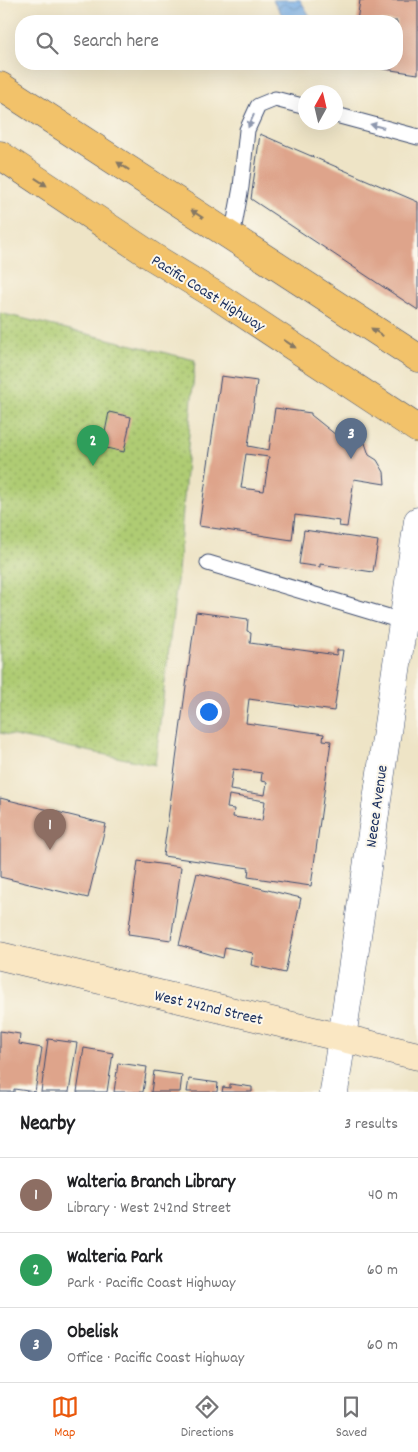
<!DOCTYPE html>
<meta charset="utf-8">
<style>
:root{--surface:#fff;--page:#f2f2f2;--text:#202124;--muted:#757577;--line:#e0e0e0;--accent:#ea580c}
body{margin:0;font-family:Dekko,sans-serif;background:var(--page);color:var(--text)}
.compass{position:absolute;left:298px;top:85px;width:45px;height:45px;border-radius:50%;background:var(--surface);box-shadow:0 5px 20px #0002;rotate:8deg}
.you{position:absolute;left:208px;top:711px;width:18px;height:18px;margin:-12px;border:4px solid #fff;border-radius:50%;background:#1a73e8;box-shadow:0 0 0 8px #1a73e833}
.badge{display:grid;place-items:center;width:32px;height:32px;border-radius:50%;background:var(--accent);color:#fff;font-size:16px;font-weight:700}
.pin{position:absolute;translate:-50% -41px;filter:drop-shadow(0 1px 2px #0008)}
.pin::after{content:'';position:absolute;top:26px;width:18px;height:15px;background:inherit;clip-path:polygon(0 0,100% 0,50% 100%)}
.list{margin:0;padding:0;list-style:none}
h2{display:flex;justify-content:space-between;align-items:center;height:65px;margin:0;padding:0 20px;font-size:21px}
h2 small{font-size:16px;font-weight:400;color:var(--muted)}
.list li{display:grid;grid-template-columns:32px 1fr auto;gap:15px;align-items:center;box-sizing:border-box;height:75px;padding:0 20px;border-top:1px solid var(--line)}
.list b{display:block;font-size:19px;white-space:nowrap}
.list p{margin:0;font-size:16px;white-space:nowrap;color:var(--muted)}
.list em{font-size:16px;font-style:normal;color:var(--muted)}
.icon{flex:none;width:28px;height:28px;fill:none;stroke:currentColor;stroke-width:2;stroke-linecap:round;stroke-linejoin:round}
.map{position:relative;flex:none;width:418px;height:1092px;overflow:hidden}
.search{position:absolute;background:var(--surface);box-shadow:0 5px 20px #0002;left:15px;right:15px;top:15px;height:55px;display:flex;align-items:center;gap:12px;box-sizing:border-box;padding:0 18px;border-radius:20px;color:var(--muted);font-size:19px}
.sheet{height:290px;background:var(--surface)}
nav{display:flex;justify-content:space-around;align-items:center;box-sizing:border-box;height:70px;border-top:1px solid var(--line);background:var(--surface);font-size:14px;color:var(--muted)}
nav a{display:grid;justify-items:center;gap:2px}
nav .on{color:var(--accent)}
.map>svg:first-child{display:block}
.park{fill:url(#park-dots);stroke:#657e68}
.water{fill:url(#water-waves);stroke:#496ea2}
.building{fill:#dea48b;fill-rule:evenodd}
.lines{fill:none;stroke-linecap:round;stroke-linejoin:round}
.lane-casing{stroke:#3b4a6e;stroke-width:17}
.street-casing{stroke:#3b4a6e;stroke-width:29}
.secondary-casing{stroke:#3b4a6e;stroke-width:29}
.highway-casing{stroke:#3b4a6e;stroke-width:29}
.lane{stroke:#fff;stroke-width:15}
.street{stroke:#fff;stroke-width:28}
.secondary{stroke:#fae7c3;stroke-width:28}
.highway{stroke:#f2c26a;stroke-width:28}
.oneway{fill:#8d97ae}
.oneway2{fill:#867864}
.labels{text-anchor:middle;stroke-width:4;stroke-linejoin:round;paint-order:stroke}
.street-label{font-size:16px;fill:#1b2f5e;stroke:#fbf7ec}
</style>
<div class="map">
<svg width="418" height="1092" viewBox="0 0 418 1092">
<defs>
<pattern id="park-dots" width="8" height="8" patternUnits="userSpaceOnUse" patternTransform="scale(1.25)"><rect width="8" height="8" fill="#afcc73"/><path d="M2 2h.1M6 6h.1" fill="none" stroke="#8ea662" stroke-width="1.8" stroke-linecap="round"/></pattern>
<pattern id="water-waves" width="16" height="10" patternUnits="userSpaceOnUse" patternTransform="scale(1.25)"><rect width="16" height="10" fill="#77ade5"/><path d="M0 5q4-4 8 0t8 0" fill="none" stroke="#618dbd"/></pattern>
</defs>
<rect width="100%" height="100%" fill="#fbf7ec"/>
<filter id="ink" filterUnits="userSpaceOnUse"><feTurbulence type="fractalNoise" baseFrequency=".02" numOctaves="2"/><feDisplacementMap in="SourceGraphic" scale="10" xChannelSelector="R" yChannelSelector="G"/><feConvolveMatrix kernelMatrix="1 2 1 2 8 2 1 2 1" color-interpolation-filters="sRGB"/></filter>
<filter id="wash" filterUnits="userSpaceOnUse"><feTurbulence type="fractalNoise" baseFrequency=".0096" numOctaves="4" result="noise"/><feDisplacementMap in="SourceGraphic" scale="20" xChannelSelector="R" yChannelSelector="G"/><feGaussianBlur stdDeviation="1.12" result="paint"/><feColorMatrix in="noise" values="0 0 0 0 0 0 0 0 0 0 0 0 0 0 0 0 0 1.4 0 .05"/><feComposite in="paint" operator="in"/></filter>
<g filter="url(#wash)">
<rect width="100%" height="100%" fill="#eee4c6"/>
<path class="park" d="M0,313l195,47 -17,212 -23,193 -155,-32z"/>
<path class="water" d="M273,0h27l13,21h-27z"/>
<g id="blocks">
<path class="building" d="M360,0h58v74l-61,-9v-1h40v-43h-40z
M260,134l158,68v108l-167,-111z
M221,376l36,5 -9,65 21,4 6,-42 36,5v2l30,24 12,-2 12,6 4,12 8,5 7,12 1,12 -31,-5 -7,48 -8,-1 1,-5 -45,-6 -3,25 -93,-14zM246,454l23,3 -5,34 -23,-3z
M109,412l22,5 -7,35 -22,-5z
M304,530l74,11 -5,31 -53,-8v3l-21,-3z
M196,612l52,7 -1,12 4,1 -1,11 87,12v-5h6l-9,61 -85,-12 -3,24 78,11 -1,6 8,1 -20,145 -63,-9 1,-9 -86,-12zM233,769l29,4 -1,8 6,1 -2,13 -35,-5zM229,795l36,6 -3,20 -29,-4 1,-8 -7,-1z
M0,798l106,26 -18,74 -88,-21z
M138,861l43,6 -10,73 -43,-6z
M197,873l104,25 -16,75 -34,-8 2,-12 -28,-6 -2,11 -44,-13z
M0,1031l20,3 -1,10 23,4 -7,44 -21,-3v3h-14z
M48,1039l29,4 -8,49h-28z
M84,1048l29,5 -6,39h-30z
M118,1063l29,4 -4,25h-29z
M154,1071l28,4 -2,17h-29z
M189,1079l29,4 -1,9h-30z
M230,1084l22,3v5h-30l1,-5 7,1z"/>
</g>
</g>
<g filter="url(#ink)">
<use href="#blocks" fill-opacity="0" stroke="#3b4a6e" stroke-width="1"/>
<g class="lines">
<defs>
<path id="lane" d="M336,115l82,22
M232,237l9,-50 6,-57 11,-24 17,-7 31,8
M208,563l194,58"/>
<path id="street" d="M334,1092l84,-571"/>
<path id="secondary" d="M0,956l418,100"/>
<path id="highway" d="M0,86l418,272
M0,155l153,102 67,41 198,131"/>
</defs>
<use href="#lane" class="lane-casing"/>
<use href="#street" class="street-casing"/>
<use href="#secondary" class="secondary-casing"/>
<use href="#highway" class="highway-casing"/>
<use href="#lane" class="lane"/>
<use href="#street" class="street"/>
<use href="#secondary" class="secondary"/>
<use href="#highway" class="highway"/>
</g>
<defs><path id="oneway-solid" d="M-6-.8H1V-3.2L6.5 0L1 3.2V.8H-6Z" transform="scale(1.25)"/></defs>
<g class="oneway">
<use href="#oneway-solid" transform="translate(251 121) rotate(114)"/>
<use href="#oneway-solid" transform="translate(377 126) rotate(-165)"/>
</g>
<g class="oneway2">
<use href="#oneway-solid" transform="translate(123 166) rotate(-147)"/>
<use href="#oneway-solid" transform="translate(41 182) rotate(34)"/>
<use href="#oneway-solid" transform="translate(197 214) rotate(-147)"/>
<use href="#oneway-solid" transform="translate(377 332) rotate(-147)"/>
<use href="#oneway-solid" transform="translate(290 344) rotate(34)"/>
</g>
</g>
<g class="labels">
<g class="street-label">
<text transform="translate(209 292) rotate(32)" y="6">Pacific Coast Highway</text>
<text transform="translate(375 806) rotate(-82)" y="6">Neece Avenue</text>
<text transform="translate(209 1006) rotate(13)" y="6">West 242nd Street</text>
</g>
</g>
</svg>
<svg class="compass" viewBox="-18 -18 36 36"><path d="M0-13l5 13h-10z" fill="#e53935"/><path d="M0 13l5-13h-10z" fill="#757577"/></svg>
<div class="you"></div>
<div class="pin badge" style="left:50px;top:850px;background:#8d6e63">1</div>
<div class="pin badge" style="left:93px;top:466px;background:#2e9e5b">2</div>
<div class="pin badge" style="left:351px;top:459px;background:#5c6f8a">3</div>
<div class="search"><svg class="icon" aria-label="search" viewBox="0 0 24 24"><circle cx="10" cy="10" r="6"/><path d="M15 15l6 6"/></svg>Search here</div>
</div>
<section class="sheet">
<h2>Nearby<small>3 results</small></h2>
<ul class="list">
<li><span class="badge" style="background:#8d6e63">1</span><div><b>Walteria Branch Library</b><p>Library · West 242nd Street</p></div><em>40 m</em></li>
<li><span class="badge" style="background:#2e9e5b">2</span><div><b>Walteria Park</b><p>Park · Pacific Coast Highway</p></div><em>60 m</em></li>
<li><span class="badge" style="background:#5c6f8a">3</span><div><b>Obelisk</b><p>Office · Pacific Coast Highway</p></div><em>60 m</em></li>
</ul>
</section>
<nav>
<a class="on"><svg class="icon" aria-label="map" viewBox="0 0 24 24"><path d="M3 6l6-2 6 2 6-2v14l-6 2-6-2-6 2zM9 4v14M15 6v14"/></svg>Map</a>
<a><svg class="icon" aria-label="directions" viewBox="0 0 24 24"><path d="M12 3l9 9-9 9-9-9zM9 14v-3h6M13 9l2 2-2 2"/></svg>Directions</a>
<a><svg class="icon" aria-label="saved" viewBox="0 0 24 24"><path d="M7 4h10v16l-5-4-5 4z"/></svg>Saved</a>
</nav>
